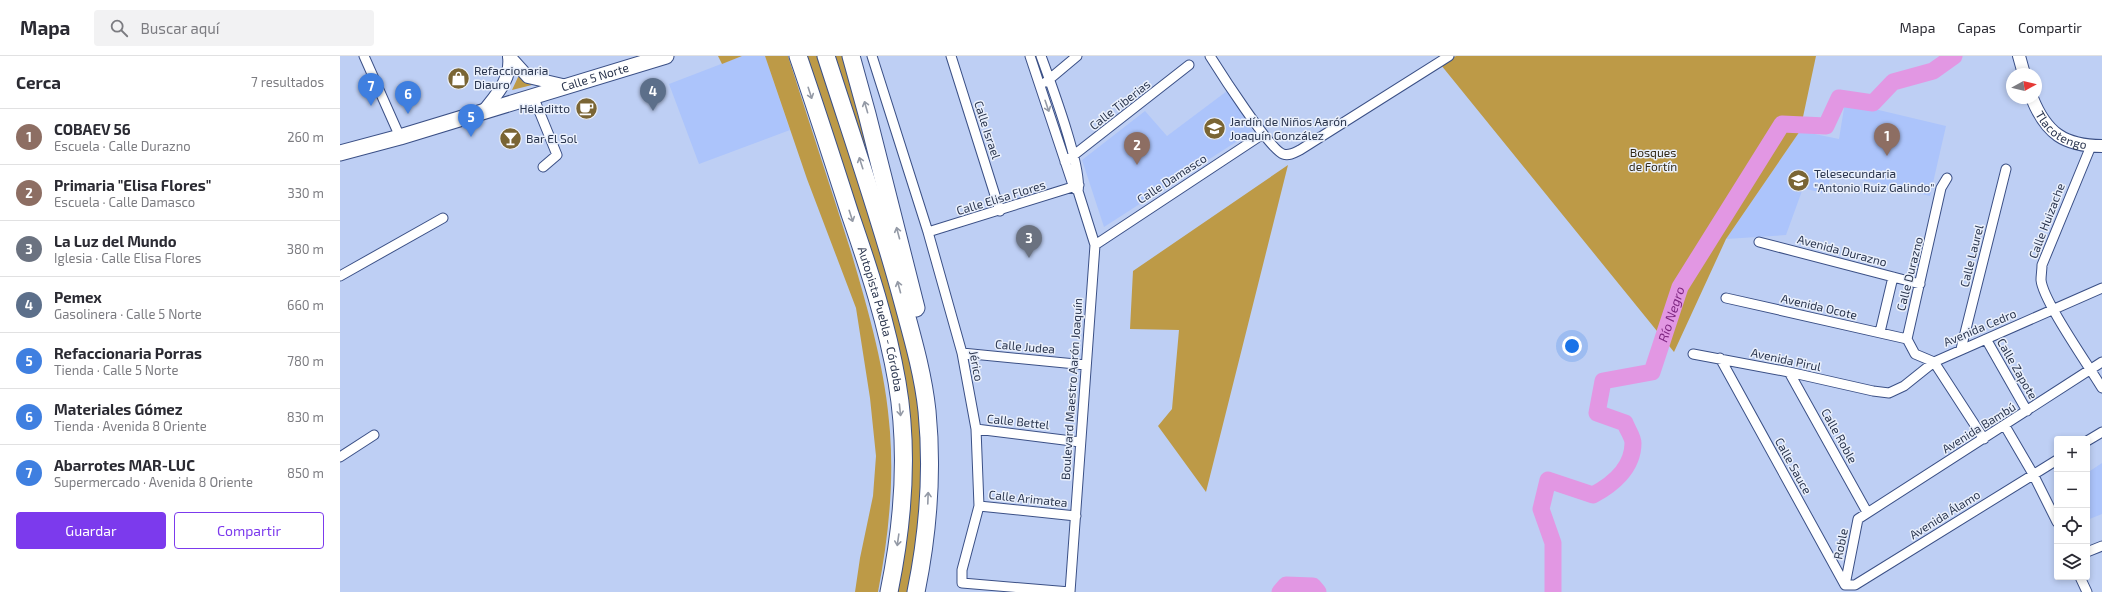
<!DOCTYPE html>
<html lang="es">
<meta charset="utf-8">
<style>
:root{--surface:#fff;--page:#f2f2f3;--text:#2b2b33;--muted:#7c7c81;--line:#e1e1e2;--accent:#7c3aed}
body{margin:0;font-family:"Exo 2",sans-serif;background:var(--page);color:var(--text)}
.controls{position:absolute;right:12px;bottom:12px;display:grid;overflow:hidden;border-radius:4px;box-shadow:0 2px 6px #0003}
.controls button{width:36px;height:36px;display:grid;place-items:center;padding:0;border:0;border-bottom:1px solid var(--line);background:var(--surface);color:var(--text);font:20px sans-serif}
.compass{position:absolute;left:1666px;top:12px;width:36px;height:36px;border-radius:50%;background:var(--surface);box-shadow:0 2px 6px #0003;rotate:82deg}
.you{position:absolute;left:1232px;top:290px;width:14px;height:14px;margin:-10px;border:3px solid #fff;border-radius:50%;background:#1a73e8;box-shadow:0 0 0 6px #1a73e833}
.badge{display:grid;place-items:center;width:26px;height:26px;border-radius:50%;background:var(--accent);color:#fff;font-size:13px;font-weight:700}
.pin{position:absolute;translate:-50% -33px;filter:drop-shadow(0 1px 2px #0008)}
.pin::after{content:'';position:absolute;top:21px;width:14px;height:12px;background:inherit;clip-path:polygon(0 0,100% 0,50% 100%)}
.list{margin:0;padding:0;list-style:none}
h2{display:flex;justify-content:space-between;align-items:center;height:52px;margin:0;padding:0 16px;font-size:17px}
h2 small{font-size:13px;font-weight:400;color:var(--muted)}
.list li{display:grid;grid-template-columns:26px 1fr auto;gap:12px;align-items:center;box-sizing:border-box;height:56px;padding:0 16px;border-top:1px solid var(--line)}
.list b{display:block;font-size:15px;white-space:nowrap}
.list p{margin:0;font-size:13px;white-space:nowrap;color:var(--muted)}
.list em{font-size:13px;font-style:normal;color:var(--muted)}
.actions{display:flex;gap:8px;padding:12px 16px}
.actions a{flex:1;padding:9px 0;border:1px solid var(--accent);border-radius:4px;text-align:center;font-size:14px;color:var(--accent)}
.actions .main{background:var(--accent);color:#fff}
.icon{flex:none;width:22px;height:22px;fill:none;stroke:currentColor;stroke-width:2;stroke-linecap:round;stroke-linejoin:round}
.map{position:relative;flex:none;width:1762px;height:536px;overflow:hidden}
header{display:flex;align-items:center;gap:24px;box-sizing:border-box;height:56px;padding:0 20px;background:var(--surface);border-bottom:1px solid var(--line)}
header strong{font-size:19px}
nav{display:flex;gap:22px;margin-inline-start:auto;font-size:14px}
.search{width:280px;height:36px;background:var(--page);display:flex;align-items:center;gap:10px;box-sizing:border-box;padding:0 14px;border-radius:4px;color:var(--muted);font-size:15px}
main{display:flex}
aside{flex:1;background:var(--surface)}
.map>svg:first-child{display:block}
.built{fill:#acc4fb}
.green{fill:#bd9a47}
.lines{fill:none;stroke-linecap:round;stroke-linejoin:round}
.river{stroke:#e297e3;stroke-width:17}
.minor-casing{stroke:#3b5086;stroke-width:11}
.tertiary-casing{stroke:#3b5086;stroke-width:14}
.primary-casing{stroke:#3b5086;stroke-width:17}
.motorway-casing{stroke:#3b5086;stroke-width:19}
.minor{stroke:#fff;stroke-width:9}
.tertiary{stroke:#fff;stroke-width:12}
.primary{stroke:#fff;stroke-width:15}
.motorway{stroke:#fff;stroke-width:17}
.oneway{stroke:#949aa6}
.labels{text-anchor:middle;stroke-width:3;stroke-linejoin:round;paint-order:stroke}
.poi-label{font-size:12px;fill:#2a354e;stroke:#eaf0fc;text-anchor:start}
.street-label{font-size:12px;fill:#2a354e;stroke:#eaf0fc}
.park-label{font-size:12px;fill:#322917;stroke:#eaf0fc}
.water-label{font-size:13px;font-style:italic;fill:#7f2782;stroke:#eaf0fc}
</style>
<header>
<strong>Mapa</strong>
<div class="search"><svg class="icon" aria-label="search" viewBox="0 0 24 24"><circle cx="10" cy="10" r="6"/><path d="M15 15l6 6"/></svg>Buscar aquí</div>
<nav><a>Mapa</a><a>Capas</a><a>Compartir</a></nav>
</header>
<main>
<aside>
<h2>Cerca<small>7 resultados</small></h2>
<ul class="list">
<li><span class="badge" style="background:#8d6e63">1</span><div><b>COBAEV 56</b><p>Escuela · Calle Durazno</p></div><em>260 m</em></li>
<li><span class="badge" style="background:#8d6e63">2</span><div><b>Primaria &quot;Elisa Flores&quot;</b><p>Escuela · Calle Damasco</p></div><em>330 m</em></li>
<li><span class="badge" style="background:#6b7280">3</span><div><b>La Luz del Mundo</b><p>Iglesia · Calle Elisa Flores</p></div><em>380 m</em></li>
<li><span class="badge" style="background:#5c6f8a">4</span><div><b>Pemex</b><p>Gasolinera · Calle 5 Norte</p></div><em>660 m</em></li>
<li><span class="badge" style="background:#3f7fe0">5</span><div><b>Refaccionaria Porras</b><p>Tienda · Calle 5 Norte</p></div><em>780 m</em></li>
<li><span class="badge" style="background:#3f7fe0">6</span><div><b>Materiales Gómez</b><p>Tienda · Avenida 8 Oriente</p></div><em>830 m</em></li>
<li><span class="badge" style="background:#3f7fe0">7</span><div><b>Abarrotes MAR-LUC</b><p>Supermercado · Avenida 8 Oriente</p></div><em>850 m</em></li>
</ul>
<div class="actions"><a class="main">Guardar</a><a>Compartir</a></div>
</aside>
<div class="map">
<svg width="1762" height="536" viewBox="0 0 1762 536">
<rect width="100%" height="100%" fill="#becff4"/>
<path class="built" d="M402,0h23l25,74 -91,34 -30,-80z
M887,35l26,40 -149,96 -22,-67 63,-49 22,25z
M1505,46l101,24 -16,70 -98,-23 -6,21 -23,-6 -17,47 -60,4 74,-108 39,8z
M1762,407v51l-15,6v-47z"/>
<path class="green" d="M378,0h24l-20,8z
M425,0h23c21,66 43,132 64,199 17,58 34,117 38,177 4,55 -2,107 -12,160h-23l5,-34 13,-62 3,-40 -6,-58 -14,-90 -49,-129z
M465,0h13l89,280 12,73 2,38v57l-12,88h-13l14,-145z
M495,0h8l45,162z
M1116,0h360l-16,75 -74,108 -52,113 -233,-287z
M179,19l13,10 -20,5z
M948,109l-82,327 -48,-66 14,-17 7,-79 -49,-1 3,-58z"/>
<g class="lines">
<g class="river">
<path d="M940,536l6,-7 27,1 5,6"/>
<path id="s1" d="M1213,536v-49l-12,-34 7,-29 45,15c19,-10 40,-27 40,-52 0,-6 -6,-14 -8,-20l-28,-10 6,-32 49,-9 28,-85 102,-163 44,2 13,-28 34,5 20,-21 40,-11 21,-15"/>
</g>
<defs>
<path id="minor" d="M24,0l36,81
M532,0l56,176 34,121 14,76 3,77 -17,64v13l108,9
M611,0l49,155
M690,0l44,132 4,3 17,54 -25,347
M701,0c9,25 42,113 37,135
M870,0c10,16 60,94 73,98 6,2 11,-1 17,-4l149,-94
M706,26l31,-26
M193,40l24,59 -14,12
M1751,90l-49,119c0,5 -1,10 -1,15 2,21 48,86 61,108
M725,106l124,-97
M1607,122l-6,10 -34,151 8,15 19,8 50,77
M588,176l151,-47
M1419,186l161,42
M755,189l168,-111
M0,220l103,-58
M1386,242l181,41
M1540,276l13,-55
M1646,283l41,72
M1621,293l45,-180
M622,297l124,12
M1353,298l96,18 84,19 16,2 15,-7 30,-24 168,-74
M1380,302l125,227
M1449,316l78,140
M1665,370l28,48 24,48
M636,373l104,13
M1747,385l15,-9
M0,401l34,-22
M639,450l97,10
M1747,496l15,-6
M1740,521l7,15
M1505,529l13,-66 244,-157
M1505,529h10l202,-125"/>
<g id="tertiary">
<path d="M169,0l19,21 39,9"/>
<path d="M1679,0l5,18"/>
<path id="s2" d="M1692,42c14,35 32,48 70,48"/>
<path d="M143,56c13,-17 29,-33 26,-56"/>
</g>
<g id="primary">
<path id="s3" d="M0,97l60,-16 266,-81"/>
</g>
<g id="motorway">
<path id="s4" d="M458,0c18,52 35,105 52,158 19,55 37,110 47,168 12,69 6,142 -8,210"/>
<path d="M486,0c26,81 54,161 76,243 10,37 21,74 25,112 6,61 1,122 -11,181"/>
<path d="M511,0l16,58 49,194"/>
</g>
</defs>
<use href="#minor" class="minor-casing"/>
<use href="#tertiary" class="tertiary-casing"/>
<use href="#primary" class="primary-casing"/>
<use href="#motorway" class="motorway-casing"/>
<use href="#minor" class="minor"/>
<use href="#tertiary" class="tertiary"/>
<use href="#primary" class="primary"/>
<use href="#motorway" class="motorway"/>
</g>
<defs><path id="oneway-shaft" d="M-6 0H5M1.5-3L5.5 0L1.5 3" fill="none" stroke-width="1.6" stroke-linecap="round" stroke-linejoin="round"/></defs>
<g class="oneway">
<use href="#oneway-shaft" transform="translate(470 37) rotate(72)"/>
<use href="#oneway-shaft" transform="translate(707 50) rotate(71)"/>
<use href="#oneway-shaft" transform="translate(526 51) rotate(-106)"/>
<use href="#oneway-shaft" transform="translate(521 107) rotate(-108)"/>
<use href="#oneway-shaft" transform="translate(511 160) rotate(72)"/>
<use href="#oneway-shaft" transform="translate(558 177) rotate(-105)"/>
<use href="#oneway-shaft" transform="translate(559 231) rotate(-105)"/>
<use href="#oneway-shaft" transform="translate(560 354) rotate(84)"/>
<use href="#oneway-shaft" transform="translate(588 442) rotate(-88)"/>
<use href="#oneway-shaft" transform="translate(558 484) rotate(98)"/>
</g>
<defs>
<symbol id="shop-disc" viewBox="-11 -11 22 22"><circle r="9.5" fill="#7a6534" stroke="#eaf0fc"/><path d="M-5-2.5h2.3a2.7 3.5 0 0 1 5.4 0H5L5.5 6h-11ZM-1.5-2.5h3a1.5 2.3 0 0 0-3 0Z" fill="#fff"/></symbol>
<symbol id="cafe-disc" viewBox="-11 -11 22 22"><circle r="9.5" fill="#7a6534" stroke="#eaf0fc"/><path d="M-5.5-4.5H6V0H3Q3 3.5 0 3.5H-2.5Q-5.5 3.5-5.5 0ZM3-3.2v2h1.7v-2ZM-6 4.5H4V6H-6Z" fill="#fff"/></symbol>
<symbol id="school-disc" viewBox="-11 -11 22 22"><circle r="9.5" fill="#7a6534" stroke="#eaf0fc"/><path d="M0-5L7-2L0 1L-7-2ZM-4 1L0 2.5L4 1V4Q0 6-4 4Z" fill="#fff"/></symbol>
<symbol id="bar-disc" viewBox="-11 -11 22 22"><circle r="9.5" fill="#7a6534" stroke="#eaf0fc"/><path d="M-6-5H6L.8 .8V4.5H3.5V6h-7V4.5H-.8V.8Z" fill="#fff"/></symbol>
</defs>
<g fill-rule="evenodd">
<use href="#shop-disc" x="106" y="10" width="25" height="25"/>
<use href="#cafe-disc" x="234" y="40" width="25" height="25"/>
<use href="#school-disc" x="862" y="60" width="25" height="25"/>
<use href="#bar-disc" x="158" y="70" width="25" height="25"/>
<use href="#school-disc" x="1446" y="112" width="25" height="25"/>
</g>
<g class="labels">
<g class="poi-label">
<text x="134" y="19">Refaccionaria<tspan x="134" dy="14">Diauro</tspan></text>
<text x="230" y="57" text-anchor="end">Heladitto</text>
<text x="890" y="70">Jardín de Niños Aarón<tspan x="890" dy="14">Joaquín González</tspan></text>
<text x="186" y="87">Bar El Sol</text>
<text x="1474" y="122">Telesecundaria<tspan x="1474" dy="14">"Antonio Ruiz Galindo"</tspan></text>
</g>
<g class="street-label">
<text dy="4" stroke="none"><textPath href="#s3" startOffset="266">Calle 5 Norte</textPath></text>
<text transform="translate(780 49) rotate(-38)" y="4">Calle Tiberias</text>
<text dy="4" stroke="none"><textPath href="#s2" startOffset="46">Tlacotengo</textPath></text>
<text transform="translate(647 74) rotate(72)" y="4">Calle Israel</text>
<text transform="translate(832 123) rotate(-33)" y="4">Calle Damasco</text>
<text transform="translate(661 142) rotate(-17)" y="4">Calle Elisa Flores</text>
<text transform="translate(1707 165) rotate(-69)" y="4">Calle Huizache</text>
<text transform="translate(1502 195) rotate(15)" y="4">Avenida Durazno</text>
<text transform="translate(1632 200) rotate(-76)" y="4">Calle Laurel</text>
<text transform="translate(1570 218) rotate(-76)" y="4">Calle Durazno</text>
<text transform="translate(1479 251) rotate(13)" y="4">Avenida Ocote</text>
<text dy="4" stroke="none"><textPath href="#s4" startOffset="276">Autopista Puebla - Córdoba</textPath></text>
<text transform="translate(1640 272) rotate(-23)" y="4">Avenida Cedro</text>
<text transform="translate(685 291) rotate(5)" y="4">Calle Judea</text>
<text transform="translate(1446 304) rotate(12)" y="4">Avenida Pirul</text>
<text transform="translate(636 310) rotate(79)" y="4">Jérico</text>
<text transform="translate(1677 313) rotate(60)" y="4">Calle Zapote</text>
<text transform="translate(732 333) rotate(-86)" y="4">Boulevard Maestro Aarón Joaquín</text>
<text transform="translate(678 366) rotate(6)" y="4">Calle Bettel</text>
<text transform="translate(1639 372) rotate(-32)" y="4">Avenida Bambú</text>
<text transform="translate(1499 380) rotate(61)" y="4">Calle Roble</text>
<text transform="translate(1453 410) rotate(61)" y="4">Calle Sauce</text>
<text transform="translate(688 443) rotate(6)" y="4">Calle Arimatea</text>
<text transform="translate(1605 459) rotate(-32)" y="4">Avenida Álamo</text>
<text transform="translate(1501 488) rotate(-79)" y="4">Roble</text>
</g>
<g class="park-label">
<text x="1313" y="101">Bosques<tspan x="1313" dy="14">de Fortín</tspan></text>
</g>
<g class="water-label">
<text dy="5" stroke="none"><textPath href="#s1" startOffset="426">Río Negro</textPath></text>
</g>
</g>
</svg>
<div class="controls">
<button>+</button>
<button>−</button>
<button><svg class="icon" aria-label="locate" viewBox="0 0 24 24"><circle cx="12" cy="12" r="6"/><path d="M12 2v4M12 18v4M2 12h4M18 12h4"/></svg></button>
<button><svg class="icon" aria-label="layers" viewBox="0 0 24 24"><path d="M12 4l9 5-9 5-9-5zM3 14l9 5 9-5"/></svg></button>
</div>
<svg class="compass" viewBox="-18 -18 36 36"><path d="M0-13l5 13h-10z" fill="#e53935"/><path d="M0 13l5-13h-10z" fill="#7c7c81"/></svg>
<div class="you"></div>
<div class="pin badge" style="left:1547px;top:100px;background:#8d6e63">1</div>
<div class="pin badge" style="left:797px;top:109px;background:#8d6e63">2</div>
<div class="pin badge" style="left:689px;top:202px;background:#6b7280">3</div>
<div class="pin badge" style="left:313px;top:55px;background:#5c6f8a">4</div>
<div class="pin badge" style="left:131px;top:81px;background:#3f7fe0">5</div>
<div class="pin badge" style="left:68px;top:58px;background:#3f7fe0">6</div>
<div class="pin badge" style="left:31px;top:50px;background:#3f7fe0">7</div>
</div>
</main>
